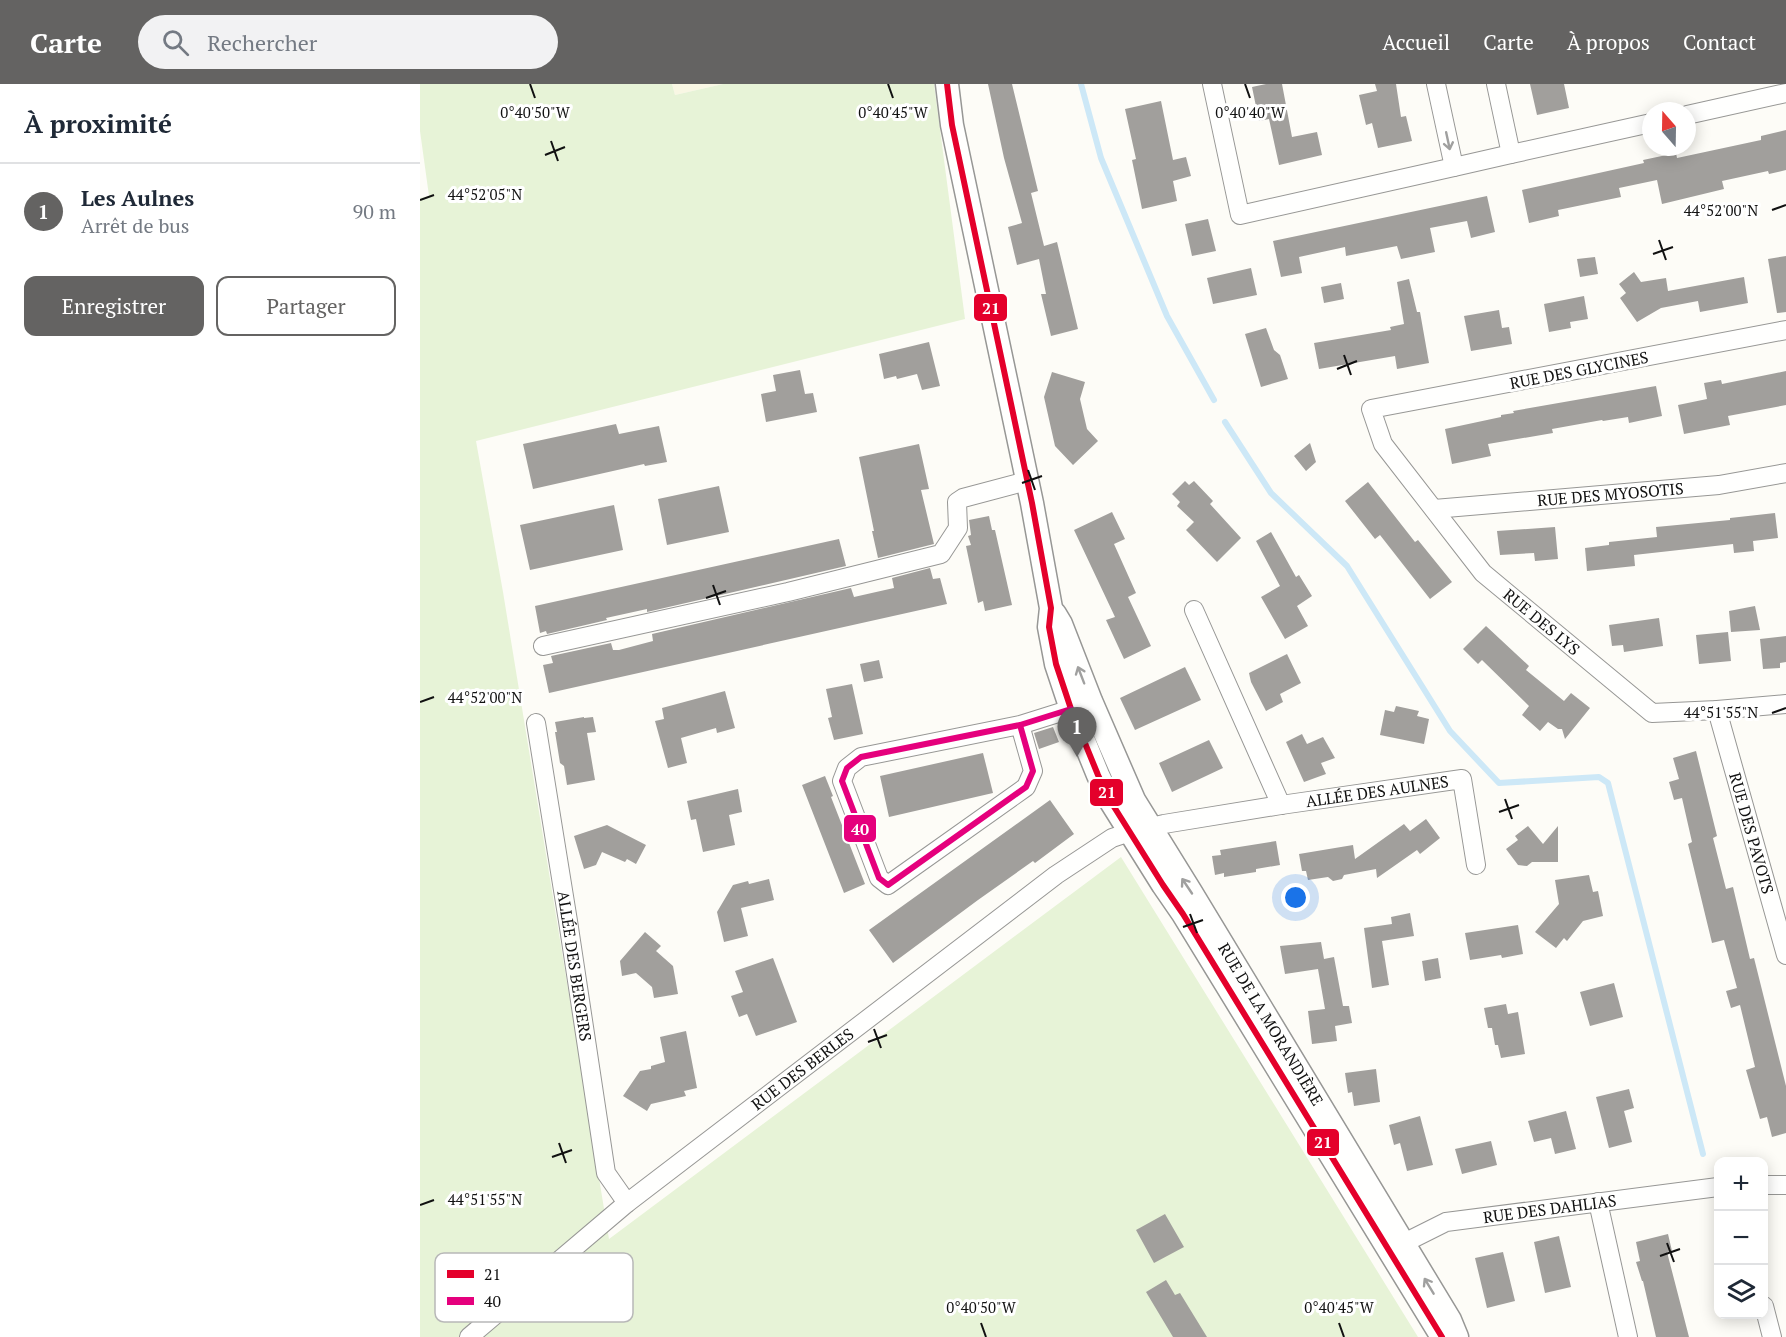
<!DOCTYPE html>
<html lang="fr">
<meta charset="utf-8">
<style>
:root{--surface:#fff;--page:#f2f2f3;--text:#1f2937;--muted:#747a83;--line:#e0e1e3;--accent:#646362}
body{margin:0;font-family:"PT Serif",serif;background:var(--page);color:var(--text)}
.controls{position:absolute;right:18px;bottom:18px;display:grid;overflow:hidden;border-radius:12px;box-shadow:0 3px 15px #0003}
.controls button{width:54px;height:54px;display:grid;place-items:center;padding:0;border:0;border-bottom:2px solid var(--line);background:var(--surface);color:var(--text);font:30px sans-serif}
.compass{position:absolute;left:1222px;top:18px;width:54px;height:54px;border-radius:50%;background:var(--surface);box-shadow:0 3px 15px #0003;rotate:340deg}
.you{position:absolute;left:876px;top:814px;width:21px;height:21px;margin:-15px;border:4px solid #fff;border-radius:50%;background:#1a73e8;box-shadow:0 0 0 9px #1a73e833}
.badge{display:grid;place-items:center;width:39px;height:39px;border-radius:50%;background:var(--accent);color:#fff;font-size:20px;font-weight:700}
.pin{position:absolute;translate:-50% -50px;filter:drop-shadow(0 2px 3px #0008)}
.pin::after{content:'';position:absolute;top:32px;width:21px;height:18px;background:inherit;clip-path:polygon(0 0,100% 0,50% 100%)}
.list{margin:0;padding:0;list-style:none}
h2{display:flex;justify-content:space-between;align-items:center;height:78px;margin:0;padding:0 24px;font-size:26px}
h2 small{font-size:20px;font-weight:400;color:var(--muted)}
.list li{display:grid;grid-template-columns:39px 1fr auto;gap:18px;align-items:center;box-sizing:border-box;height:96px;padding:0 24px;border-top:2px solid var(--line)}
.list b{display:block;font-size:22px;white-space:nowrap}
.list p{margin:0;font-size:20px;white-space:nowrap;color:var(--muted)}
.list em{font-size:20px;font-style:normal;color:var(--muted)}
.actions{display:flex;gap:12px;padding:18px 24px}
.actions a{flex:1;padding:14px 0;border:2px solid var(--accent);border-radius:12px;text-align:center;font-size:21px;color:var(--accent)}
.actions .main{background:var(--accent);color:#fff}
.icon{flex:none;width:33px;height:33px;fill:none;stroke:currentColor;stroke-width:2;stroke-linecap:round;stroke-linejoin:round}
.map{position:relative;flex:none;width:1366px;height:1253px;overflow:hidden}
header{display:flex;align-items:center;gap:36px;box-sizing:border-box;height:84px;padding:0 30px;background:var(--accent);color:#fff}
header strong{font-size:28px}
nav{display:flex;gap:33px;margin-inline-start:auto;font-size:21px}
.search{width:420px;height:54px;background:var(--page);display:flex;align-items:center;gap:15px;box-sizing:border-box;padding:0 21px;border-radius:33px;color:var(--muted);font-size:22px}
main{display:flex}
aside{flex:1;background:var(--surface)}
.map>svg:first-child{display:block}
.farmland{fill:#f9f7e4}
.green{fill:#e7f3d7}
.lines{fill:none;stroke-linecap:round;stroke-linejoin:round}
.stream{stroke:#cde8f7;stroke-width:6}
.building{fill:#a19f9c}
.minor-casing{stroke:#979795;stroke-width:20}
.tertiary-casing{stroke:#979795;stroke-width:25}
.minor{stroke:#fffffe;stroke-width:18}
.tertiary{stroke:#fffffe;stroke-width:22}
.bus-1-casing{stroke:#fff;stroke-width:10}
.bus-2-casing{stroke:#fff;stroke-width:10}
.bus-1{stroke:#e4002b;stroke-width:6}
.bus-2{stroke:#e5007d;stroke-width:6}
.oneway{stroke:#a0a09f}
.ticks{fill:none;stroke:#111;stroke-width:2}
.labels{text-anchor:middle;stroke-width:6;stroke-linejoin:round;paint-order:stroke}
.street-label{font-size:16px;fill:#111;stroke:#fff}
.key{fill:#fff;stroke:#b8b8b8;stroke-width:1.5}
.key-label{font-size:16px;fill:#111}
.ticks-label{font-size:15px;text-anchor:middle;fill:#111;stroke:#fff;stroke-width:6;stroke-linejoin:round;paint-order:stroke}
.line-badge{stroke:#fff;stroke-width:2}
.badge-label{font-size:16px;text-anchor:middle;font-weight:bold;fill:#fff}
</style>
<header>
<strong>Carte</strong>
<div class="search"><svg class="icon" aria-label="search" viewBox="0 0 24 24"><circle cx="10" cy="10" r="6"/><path d="M15 15l6 6"/></svg>Rechercher</div>
<nav><a>Accueil</a><a>Carte</a><a>À propos</a><a>Contact</a></nav>
</header>
<main>
<aside>
<h2>À proximité<small></small></h2>
<ul class="list">
<li><span class="badge">1</span><div><b>Les Aulnes</b><p>Arrêt de bus</p></div><em>90 m</em></li>
</ul>
<div class="actions"><a class="main">Enregistrer</a><a>Partager</a></div>
</aside>
<div class="map">
<svg width="1366" height="1253" viewBox="0 0 1366 1253">
<rect width="100%" height="100%" fill="#fdfcf7"/>
<path class="farmland" d="M252,0h51l-48,11z"/>
<path class="green" d="M0,0h252l3,11 48,-11h211l31,235 -489,122 27,151 106,647 512,-382 297,480h-998v-1139l9,-2 -9,-65z"/>
<g class="lines">
<path class="stream" d="M661,0l20,74 66,158 47,84
M805,338l46,71 76,73 103,165 49,52 100,-6 9,6 95,371"/>
</g>
<path class="building" d="M568,0h24l26,107 -7,2 13,53 13,-4 21,87 -27,7 -10,-42h5l-7,-35 -22,6 -9,-38 14,-4 -18,-65z
M846,0h16l10,53 25,-5 5,23 -43,10 -10,-46 -10,2 -7,-34z
M955,0h21l5,33 5,-1 6,25 -34,7 -6,-25 -6,2 -7,-30 18,-4z
M1110,0h34l5,24 -32,7z
M741,17l12,59 13,-3 5,19 -18,5 4,20 -35,8 -10,-49 4,-1 -11,-50z
M1366,46v40l-17,4 -1,-3 -46,10 2,8 -62,15 -5,-24 -38,8 2,9 -63,13 1,6 -30,7 -7,-33 122,-27 -1,-3 33,-7 1,5 84,-18v-4z
M1067,112l8,36 -24,6 -4,-17 -37,7 5,24 -34,7 -4,-13 -51,10 -1,-9 -46,10 3,16 -21,4 -8,-36z
M788,135l8,32 -24,5 -7,-32z
M1366,172v56l-9,1 -9,-54z
M1175,173l3,17 -18,3 -3,-18z
M831,184l6,27 -44,9 -6,-26z
M1214,188l7,10 25,-4 2,13 76,-14 4,26 -48,9 -2,-11 -37,7 -24,14 -17,-24 6,-5 -7,-9z
M989,195l8,33h3l9,51 -32,6 -2,-13 -76,13 -5,-26 77,-13 -1,-3 14,-3 -7,-42z
M921,199l3,16 -20,4 -3,-16z
M1164,212l4,23 -18,3 1,6 -22,4 -5,-28z
M1079,226l3,18 7,-1 3,17 -41,7 -7,-35z
M846,244l8,22 6,5 8,24 -27,8 -16,-53z
M509,258l11,44 -18,4 -5,-16 -20,5 -1,-3 -12,3 -5,-25z
M380,286l5,24 8,-1 4,19 -51,10 -5,-28 15,-3 -3,-16z
M1366,287v34l-58,11 2,9 -46,9 -6,-29 29,-6 -3,-16 17,-3 1,4z
M632,288l33,10 -5,17 7,30 11,12 -25,24 -18,-19 -11,-49z
M1236,302l6,30 -33,7 -1,-6 -25,4 -1,-1 -50,9 1,4 -65,11 3,12 -39,8 -7,-35 56,-12v-2l13,-2 -1,-2z
M196,340l3,10 40,-8 8,36 -22,4 -1,-2 -111,25 -10,-45z
M890,359l6,19 -10,9 -12,-15z
M499,360l10,45 -8,1 13,54 -56,14 -6,-27h2l-15,-74z
M765,397l4,4 5,-4 19,20 -3,3 31,34 -24,24 -31,-32 8,-8 -17,-16 3,-4 -8,-8z
M948,398l47,60 3,-2 34,42 -22,17 -50,-64 -5,4 -30,-38z
M299,402l10,46 -62,13 -9,-46z
M194,421l9,45 -93,20 -10,-45z
M692,428l13,27 -11,5 22,49 -8,4 23,49 -27,13 -18,-39 9,-3 -41,-87z
M1355,429l3,25 -25,3 1,10 -20,2 -1,-9 -99,11 1,11 -48,5 -2,-23 24,-3v-3l48,-5 -1,-10 74,-7v-2z
M569,432l3,14h3l17,75 -27,6 -2,-10 -5,2 -12,-57 5,-1 -3,-9 3,-1 -2,-15z
M1135,443l3,32 -23,2 -1,-8 -34,2 -3,-24z
M851,448l25,45 3,-2 13,21 -15,10 11,20 -23,13 -24,-42 19,-11 -24,-45z
M419,455l7,27 -199,46v-3l-41,9 1,2 -60,14 -1,-3 -6,2 -5,-27z
M510,484l3,11 7,-1 7,26 -398,89 -6,-28 10,-2 -2,-7 60,-13 2,7h6l34,-9 -1,-7 199,-46 3,9 31,-7 9,-2 -2,-10z
M1335,522l5,24 -29,2 -2,-21z
M1239,534l4,28 -39,6 -1,-7 -11,1 -3,-21z
M1066,542l43,40 -3,4 38,31 7,-8 19,15 -25,31 -3,-10h-4l-10,-7 -8,9 -18,-16 7,-9 -47,-46 -4,4 -15,-15z
M1308,548l3,29 -32,3 -3,-29z
M1366,552v26l-6,1v5l-17,1 -3,-30z
M867,570l14,29 -21,11 3,8 -17,9 -15,-29 -2,-9z
M459,576l4,18 -19,4 -4,-18z
M765,583l16,33 -66,30 -15,-32z
M432,600l11,50 -29,6 -6,-22 4,-1 -6,-28z
M305,607l10,37 -18,5 -1,-5 -35,10 6,25 -19,5 -13,-47 9,-2 -2,-11z
M976,622l23,5 -2,5 12,3 -5,25 -44,-9 5,-25 9,2z
M164,633v1l9,-1 3,15 -9,1 8,47 -28,5 -3,-19 -4,-3 -5,-31h2l-2,-10z
M633,643l6,15 -20,7 -5,-16z
M882,650l5,10 16,-7 12,21 -14,5 5,11 -22,8 -18,-40z
M789,656l14,28 -51,24 -13,-29z
M1276,667l21,85 -4,2 13,51 7,-2 17,72 4,-1 32,128v47l-14,4 -5,-20 -7,2 -14,-49 9,-3 -15,-62 -9,3 -5,-17 11,-3 -13,-48 -12,3 -24,-99 4,-2 -10,-44 -8,2 -5,-18 10,-3 -6,-21z
M563,669l10,40 -104,24 -9,-41z
M405,692l8,20 -2,1 34,87 -21,9 -42,-108z
M318,705l4,23 -13,3 6,30 -32,7 -7,-33 -5,1 -4,-19z
M630,716l24,34 -39,29 -2,-2 -55,39 -85,63 -24,-33z
M1006,735l14,19 -20,16 -3,-4 -40,28 -1,-9 -32,6 -2,4 -9,2 -5,-4 -20,3 -2,-9h-4l-3,-17 54,-9 2,14 49,-35 6,7z
M187,741l39,20 -10,19 -9,-5 -2,3 -23,-10 -6,13 -12,4 -10,-33z
M1108,742l15,18 15,-18v36h-26l-5,4 -9,-1 -12,-16 12,-9 -3,-4z
M856,757l4,24 -24,4v3l-32,5v-4l-9,2 -3,-19 9,-1 -1,-5z
M1169,791l4,17 5,-1 5,25 -20,5 -16,20 -3,-3 -8,10 -21,-16 24,-28 -4,-24z
M349,795l5,21 -33,8 7,28 -24,6 -7,-30 16,-27 15,-4 1,3z
M990,829l4,23 -32,5 7,44 -17,3 -8,-60 28,-4 -1,-7z
M1098,841l5,29 -21,4 -1,-3 -31,5 -5,-27z
M225,848l16,14 -5,5 17,15 5,28 -24,4 -2,-11 -16,-14 -14,3 -2,-15z
M901,858l3,17 10,-2 9,49h6l3,17 -17,3 2,15 -25,3 -4,-33 17,-2 -7,-40 -33,5 -5,-28z
M353,874l24,64 -41,14 -9,-22 -8,3 -8,-21 12,-4 -8,-21z
M1018,874l3,20 -16,3 -3,-20z
M1194,899l9,34 -33,9 -10,-34z
M1086,920l2,10 10,-2 7,42 -24,4 -3,-13h-3l-3,-17h-4l-4,-20z
M266,947l11,57 -13,3 2,5 -35,8 -4,7 -24,-15 17,-25 11,-2v-3l14,-4 -5,-25z
M956,985l4,33 -26,4 -2,-14 -4,1 -3,-20z
M1209,1005l5,19 -10,3 8,31 -23,6 -13,-51z
M1146,1027l10,38 -21,5 -4,-16 -17,4 -6,-21z
M1000,1032l13,49 -26,6 -7,-28 -6,2 -5,-20z
M1071,1057l6,24 -35,9 -7,-25z
M745,1130l19,33 -30,16 -18,-33z
M1248,1150l4,17 -5,1 22,85h-33l-13,-56h-1l-6,-19 4,-1 -4,-19z
M1139,1152l12,51 -26,6 -11,-51z
M1083,1168l12,49 -28,7 -12,-50z
M746,1196l9,15 5,-2 27,44h-34l-27,-45z"/>
<g class="lines">
<defs>
<g id="minor">
<path d="M792,0l28,131 214,-48"/>
<path d="M1016,0l18,83 57,-13 -15,-70"/>
<path d="M1267,31l99,-22"/>
<path d="M1091,70l140,-31"/>
<path id="s1" d="M1366,246l-415,79 12,35 100,129 169,140 65,-3 69,-6"/>
<path id="s2" d="M1014,425l285,-24 67,-12"/>
<path d="M774,526l87,195"/>
<path d="M123,562l245,-54 153,-38 17,-26 -1,-26 6,-4 64,-17"/>
<path id="s3" d="M1297,626l69,245"/>
<path id="s4" d="M116,639l32,198 38,252 21,30"/>
<path d="M600,641l13,46 -7,16 -138,98 -9,-7 -37,-97 5,-13 14,-11 159,-32 51,-16"/>
<path d="M1344,1101h22"/>
<path d="M1178,1118l30,135"/>
<path id="s5" d="M972,1165l54,-27 272,-35"/>
<path d="M1344,1222l8,31"/>
<path id="s6" d="M49,1253l158,-134 429,-328 56,-37 18,-6 34,-8 117,-19 181,-26 14,86"/>
</g>
<g id="tertiary">
<path d="M527,0l5,41 80,378 19,105 -2,19 7,37 15,45 27,66 13,27 52,83 20,29 259,423"/>
<path id="s7" d="M635,530l6,10 30,77 43,99 57,92 259,428 7,17"/>
</g>
</defs>
<use href="#minor" class="minor-casing"/>
<use href="#tertiary" class="tertiary-casing"/>
<use href="#minor" class="minor"/>
<use href="#tertiary" class="tertiary"/>
<defs>
<path id="bus-1" d="M527,0l5,41 80,378 19,105 -2,19 7,37 15,45 27,66 13,27 52,83 20,29 259,423"/>
<path id="bus-2" d="M600,641l13,46 -7,16 -138,98 -9,-7 -37,-97 5,-13 14,-11 159,-32 51,-16"/>
</defs>
<use href="#bus-1" class="bus-1-casing"/>
<use href="#bus-2" class="bus-2-casing"/>
<use href="#bus-1" class="bus-1"/>
<use href="#bus-2" class="bus-2"/>
</g>
<defs><path id="oneway-shaft" d="M-6 0H5M1.5-3L5.5 0L1.5 3" fill="none" stroke-width="1.6" stroke-linecap="round" stroke-linejoin="round" transform="scale(1.5)"/></defs>
<g class="oneway">
<use href="#oneway-shaft" transform="translate(1028 57) rotate(78)"/>
<use href="#oneway-shaft" transform="translate(661 591) rotate(-111)"/>
<use href="#oneway-shaft" transform="translate(767 802) rotate(-124)"/>
<use href="#oneway-shaft" transform="translate(1009 1202) rotate(-121)"/>
</g>
<path class="ticks" d="M110,0l5,14M468,0l5,14M825,0l5,14M131,57l7,20M125,71l20,-8M0,116l14,-5M1352,126l14,-5M1239,156l7,20M1233,170l20,-7M924,271l7,20M917,285l20,-8M608,386l7,20M602,399l20,-7M293,501l7,20M286,514l20,-7M0,618l14,-5M1352,629l14,-5M1085,715l7,20M1079,728l20,-7M770,830l7,19M763,843l20,-7M454,945l7,19M448,958l19,-7M139,1059l7,20M132,1073l20,-7M0,1121l14,-5M1247,1159l7,19M1240,1172l20,-7M561,1239l5,14M919,1239l5,14"/>
<g class="labels">
<g class="street-label">
<text transform="translate(1159 286) rotate(-11)" y="6">RUE DES GLYCINES</text>
<text dy="6" stroke="none"><textPath href="#s2" startOffset="177">RUE DES MYOSOTIS</textPath></text>
<text dy="6" stroke="none"><textPath href="#s1" startOffset="699">RUE DES LYS</textPath></text>
<text dy="6" stroke="none"><textPath href="#s6" startOffset="1084">ALLÉE DES AULNES</textPath></text>
<text dy="6" stroke="none"><textPath href="#s3" startOffset="128">RUE DES PAVOTS</textPath></text>
<text dy="6" stroke="none"><textPath href="#s4" startOffset="246">ALLÉE DES BERGERS</textPath></text>
<text dy="6" stroke="none"><textPath href="#s7" startOffset="465">RUE DE LA MORANDIÈRE</textPath></text>
<text dy="6" stroke="none"><textPath href="#s6" startOffset="428">RUE DES BERLES</textPath></text>
<text dy="6" stroke="none"><textPath href="#s5" startOffset="165">RUE DES DAHLIAS</textPath></text>
</g>
</g>
<rect x="15" y="1169" width="198" height="69" rx="9" class="key"/>
<rect x="27" y="1186" width="27" height="8" fill="#e4002b"/>
<rect x="27" y="1213" width="27" height="8" fill="#e5007d"/>
<g class="key-label">
<text x="64" y="1196">21</text>
<text x="64" y="1223">40</text>
</g>
<g class="ticks-label">
<text x="115" y="34">0°40'50"W</text>
<text x="473" y="34">0°40'45"W</text>
<text x="830" y="34">0°40'40"W</text>
<text x="65" y="116">44°52'05"N</text>
<text x="1301" y="132">44°52'00"N</text>
<text x="65" y="619">44°52'00"N</text>
<text x="1301" y="634">44°51'55"N</text>
<text x="65" y="1121">44°51'55"N</text>
<text x="561" y="1229">0°40'50"W</text>
<text x="919" y="1229">0°40'45"W</text>
</g>
<g class="line-badge">
<rect x="553" y="209" width="35" height="29" rx="6" fill="#e4002b"/>
<rect x="669" y="694" width="35" height="29" rx="6" fill="#e4002b"/>
<rect x="423" y="730" width="34" height="29" rx="6" fill="#e5007d"/>
<rect x="886" y="1044" width="34" height="29" rx="6" fill="#e4002b"/>
</g>
<g class="badge-label">
<text x="571" y="230">21</text>
<text x="687" y="714">21</text>
<text x="440" y="751">40</text>
<text x="903" y="1064">21</text>
</g>
</svg>
<div class="controls">
<button>+</button>
<button>−</button>
<button><svg class="icon" aria-label="layers" viewBox="0 0 24 24"><path d="M12 4l9 5-9 5-9-5zM3 14l9 5 9-5"/></svg></button>
</div>
<svg class="compass" viewBox="-18 -18 36 36"><path d="M0-13l5 13h-10z" fill="#e53935"/><path d="M0 13l5-13h-10z" fill="#747a83"/></svg>
<div class="you"></div>
<div class="pin badge" style="left:657px;top:673px">1</div>
</div>
</main>
